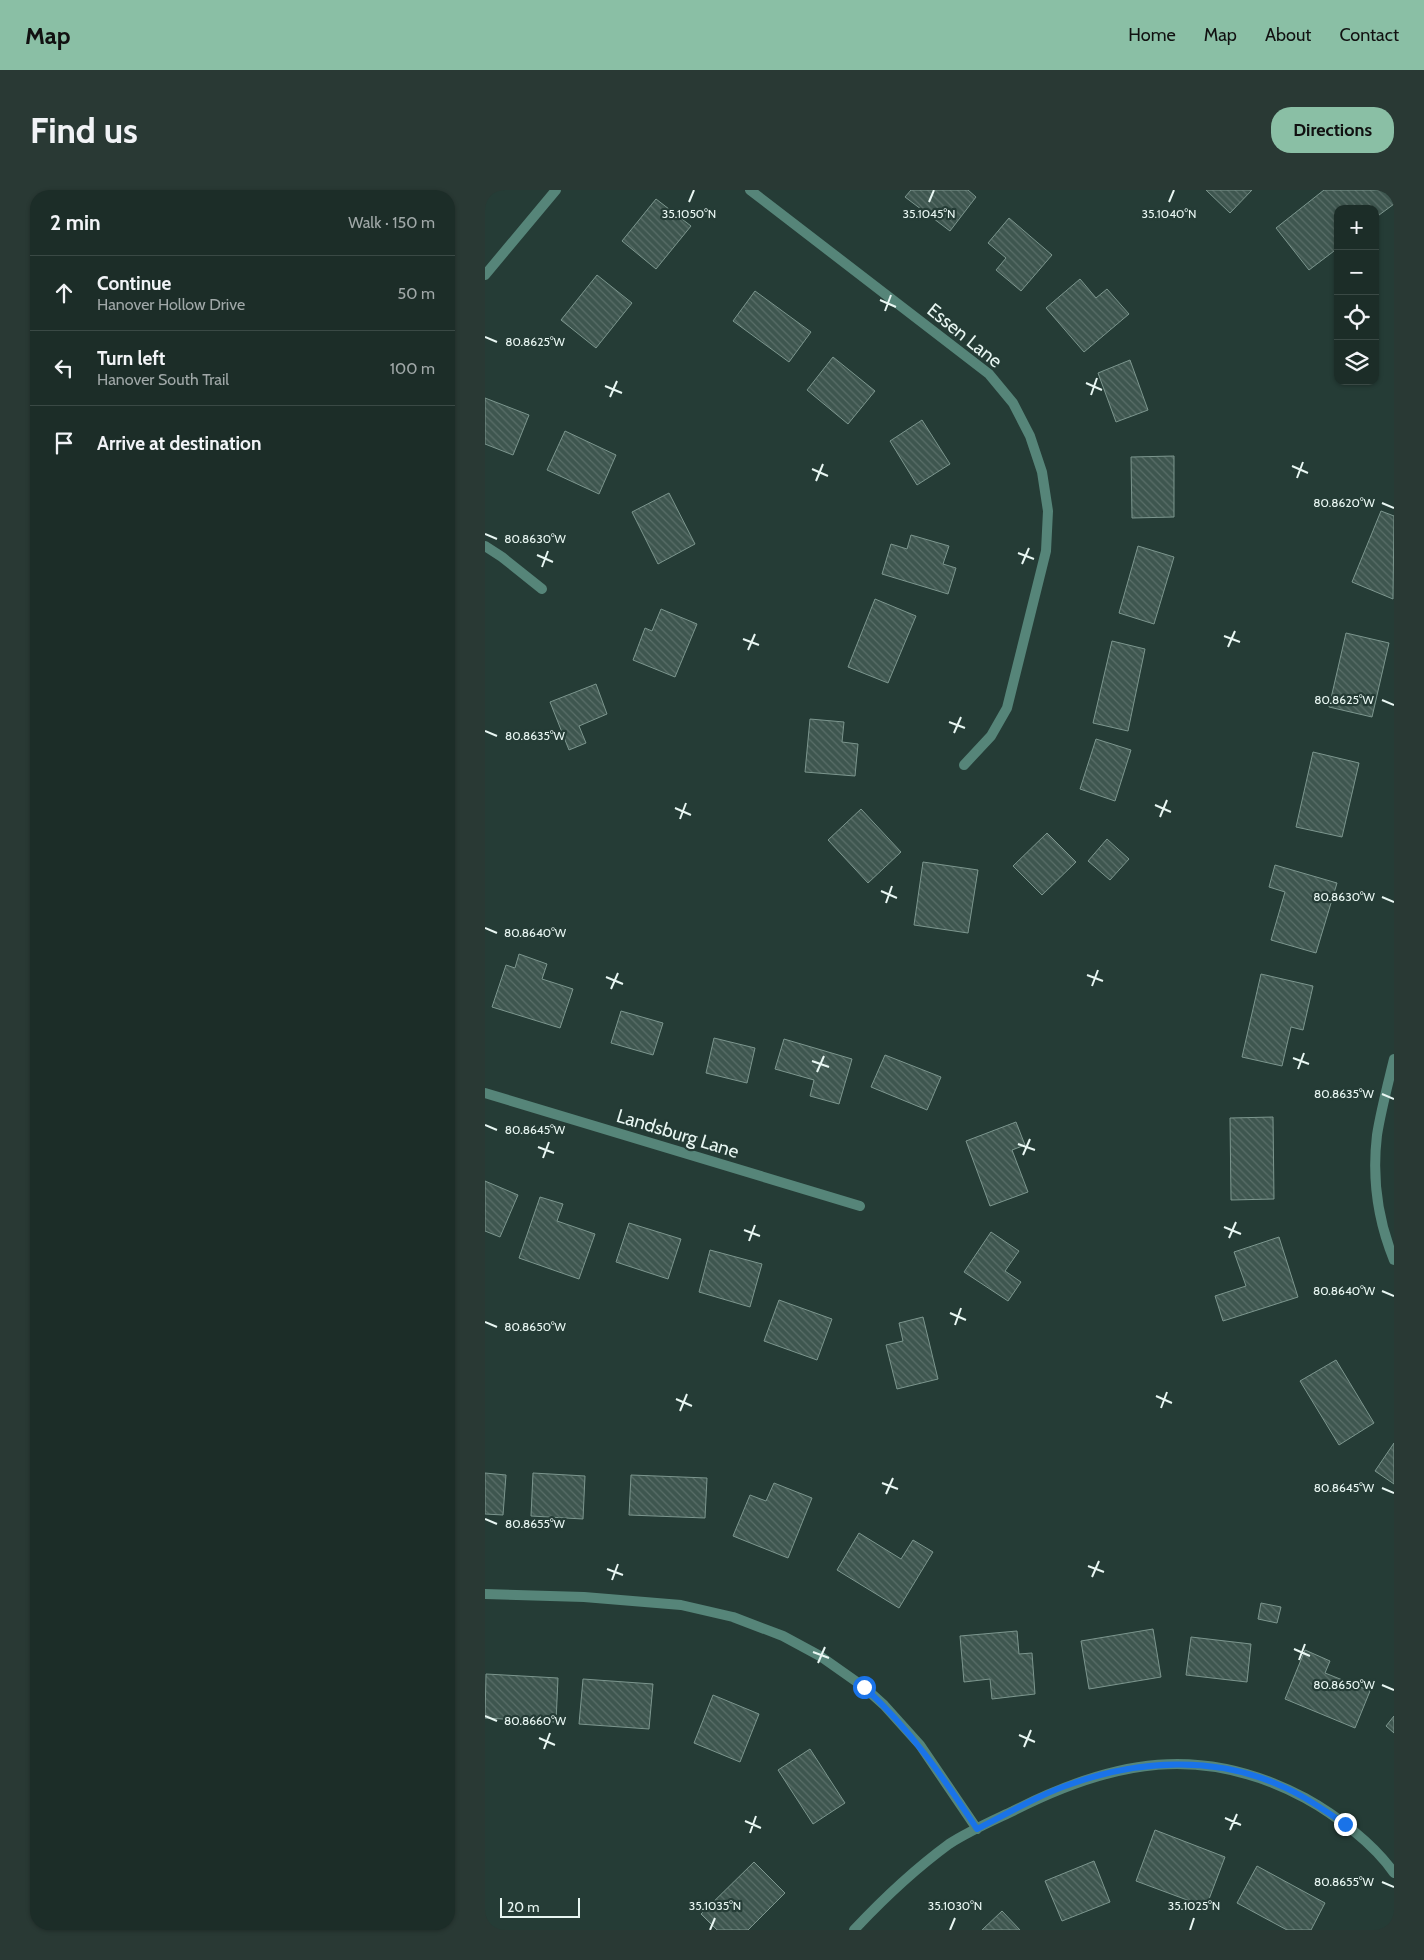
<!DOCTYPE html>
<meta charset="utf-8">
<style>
:root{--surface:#1c2d28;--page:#293934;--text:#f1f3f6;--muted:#a0a8a8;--line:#3a4945;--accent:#8abfa5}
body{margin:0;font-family:Cabin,sans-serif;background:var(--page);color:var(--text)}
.controls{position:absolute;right:15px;top:15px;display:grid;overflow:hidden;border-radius:10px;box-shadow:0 1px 4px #0004}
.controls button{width:45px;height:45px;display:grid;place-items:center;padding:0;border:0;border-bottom:1px solid var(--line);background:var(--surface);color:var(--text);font:25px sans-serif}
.scale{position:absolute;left:15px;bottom:12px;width:80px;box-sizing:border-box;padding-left:5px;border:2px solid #e8f6f2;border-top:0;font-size:14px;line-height:18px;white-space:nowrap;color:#e8f6f2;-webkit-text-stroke:4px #253c36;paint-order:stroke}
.stop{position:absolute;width:15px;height:15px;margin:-11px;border:4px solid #1a73e8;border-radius:50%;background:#fff}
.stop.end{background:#1a73e8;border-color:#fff;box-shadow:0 1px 5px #0008}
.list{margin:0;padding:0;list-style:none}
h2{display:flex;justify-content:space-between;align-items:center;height:65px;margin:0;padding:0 20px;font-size:21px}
h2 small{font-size:16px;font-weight:400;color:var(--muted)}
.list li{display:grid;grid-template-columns:32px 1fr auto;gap:15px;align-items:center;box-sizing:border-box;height:75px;padding:0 20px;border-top:1px solid var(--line)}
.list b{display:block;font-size:19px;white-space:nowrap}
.list p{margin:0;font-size:16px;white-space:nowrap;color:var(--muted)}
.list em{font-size:16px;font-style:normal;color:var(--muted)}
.icon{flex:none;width:28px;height:28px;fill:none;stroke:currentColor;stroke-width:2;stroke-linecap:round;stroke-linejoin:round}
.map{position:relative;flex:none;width:909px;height:1740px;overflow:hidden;border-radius:20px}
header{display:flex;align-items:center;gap:30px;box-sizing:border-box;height:70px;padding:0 25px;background:var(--accent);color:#111}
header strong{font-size:24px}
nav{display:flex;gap:28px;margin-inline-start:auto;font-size:18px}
.intro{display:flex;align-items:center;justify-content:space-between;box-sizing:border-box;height:120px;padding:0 30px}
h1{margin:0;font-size:35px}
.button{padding:12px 22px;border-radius:20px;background:var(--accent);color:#111;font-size:18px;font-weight:700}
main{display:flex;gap:30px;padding:0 30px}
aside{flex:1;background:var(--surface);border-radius:20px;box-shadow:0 1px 4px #0004}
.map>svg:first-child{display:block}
.building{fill:url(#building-back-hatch);stroke:#7c968e}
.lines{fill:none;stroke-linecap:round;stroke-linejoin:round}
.minor{stroke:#568579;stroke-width:10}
.route{stroke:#1a73e8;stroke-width:6}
.ticks{fill:none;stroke:#e8f6f2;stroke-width:2}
.labels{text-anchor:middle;stroke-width:4.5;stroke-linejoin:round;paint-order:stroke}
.street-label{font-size:19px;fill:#e8f6f2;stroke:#253c36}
.ticks-label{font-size:12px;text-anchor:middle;fill:#e8f6f2;stroke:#253c36;stroke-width:4.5;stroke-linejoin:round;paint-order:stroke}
</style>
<header>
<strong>Map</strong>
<nav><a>Home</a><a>Map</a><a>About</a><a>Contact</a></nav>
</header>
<div class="intro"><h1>Find us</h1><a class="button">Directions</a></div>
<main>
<aside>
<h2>2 min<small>Walk · 150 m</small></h2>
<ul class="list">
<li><svg class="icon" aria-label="ahead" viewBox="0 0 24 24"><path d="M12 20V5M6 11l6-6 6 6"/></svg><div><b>Continue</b><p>Hanover Hollow Drive</p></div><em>50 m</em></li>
<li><svg class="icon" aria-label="left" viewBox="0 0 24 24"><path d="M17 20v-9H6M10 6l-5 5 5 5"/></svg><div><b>Turn left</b><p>Hanover South Trail</p></div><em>100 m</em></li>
<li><svg class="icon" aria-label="arrive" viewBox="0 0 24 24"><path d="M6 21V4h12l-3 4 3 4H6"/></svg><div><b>Arrive at destination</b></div></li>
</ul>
</aside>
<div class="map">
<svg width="909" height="1740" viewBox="0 0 909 1740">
<defs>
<pattern id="building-back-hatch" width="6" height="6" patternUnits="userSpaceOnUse" patternTransform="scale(1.25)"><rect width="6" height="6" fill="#3e564f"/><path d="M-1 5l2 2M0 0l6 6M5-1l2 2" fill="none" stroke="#5a6f69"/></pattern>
</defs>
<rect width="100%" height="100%" fill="#253c36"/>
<path class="building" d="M426,0h57l8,7 -26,34 -45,-34z
M721,0h46l-22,23z
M839,0h70v14l-19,14v-9h-37v39l-29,22 -33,-42z
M171,9l35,27 -35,43 -34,-28z
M524,28l43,37 -31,36 -25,-21 10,-12 -18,-15z
M112,85l35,28 -36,45 -35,-28z
M595,89l16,19 11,-9 22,25 -45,38 -38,-44z
M270,101l56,41 -22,30 -56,-41z
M348,167l42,34 -27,33 -41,-34z
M645,170l18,50 -32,12 -18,-49z
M0,208l44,17 -16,40 -28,-11z
M437,230l28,44 -33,21 -27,-44z
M80,241l51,24 -17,39 -52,-24z
M689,266v61l-42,1 -1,-61z
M184,303l26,51 -37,20 -26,-52z
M896,321l13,5 -1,83 -41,-17z
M426,345l38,11 -6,18 13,4 -8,26 -66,-20 9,-30 16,5z
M653,356l36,11 -20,67 -35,-11z
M390,409l41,17 -28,67 -40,-16z
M176,419l36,15 -22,53 -42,-17 12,-32 7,3z
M861,443l43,10 -17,74 -43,-10z
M627,451l33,8 -17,82 -35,-8z
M111,494l11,30 -28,12 7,17 -17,7 -19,-48z
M325,529l34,3 -2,20 16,2 -3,32 -50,-4z
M611,549l35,11 -16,51 -35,-12z
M828,562l46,11 -17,74 -46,-10z
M376,619l40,43 -33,31 -40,-43z
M562,643l29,29 -34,33 -29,-29z
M622,649l22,20 -19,21 -22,-19z
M438,672l55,8 -10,63 -54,-8z
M790,675l62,18 -21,70 -45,-13 14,-48 -16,-5z
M34,764l28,10 -5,15 31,10 -13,39 -68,-21 14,-42 9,3z
M776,784l52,12 -10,44 -12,-3 -9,39 -40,-9z
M136,821l42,12 -10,32 -42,-12z
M229,848l41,10 -8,35 -41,-10z
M299,849l68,20 -13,45 -29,-8 4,-16 -39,-11z
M400,865l56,22 -14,33 -56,-23z
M788,927l1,82 -43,1 -1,-82z
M531,932l9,23 -13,5 16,42 -38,14 -24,-65z
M0,991l33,14 -18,42 -15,-6z
M55,1007l23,7 -6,17 38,13 -16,45 -60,-21z
M144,1033l52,16 -13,40 -52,-17z
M506,1042l28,19 -14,20 16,11 -13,19 -44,-29z
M794,1047l19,60 -75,24 -8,-25 31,-10 -12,-34z
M225,1060l52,14 -12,43 -51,-15z
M294,1110l53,19 -15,41 -53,-19z
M438,1127l15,62 -41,10 -11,-44 17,-4 -4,-18z
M851,1170l38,63 -35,22 -39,-64z
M909,1253v41l-19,-13z
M0,1283l21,2 -3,40 -18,-1z
M48,1283l52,3 -2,43 -52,-3z
M146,1285l76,3 -2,40 -76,-3z
M289,1293l38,15 -24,60 -55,-22 17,-41 16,6z
M374,1343l42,26 12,-19 20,12 -34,56 -62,-38z
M776,1413l20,4 -4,16 -19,-4z
M668,1439l8,48 -72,12 -8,-48z
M532,1441l2,23 13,-1 3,41 -43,5 -2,-20 -26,3 -4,-46z
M706,1447l60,7 -4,38 -61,-7z
M820,1460l25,11 -5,12 45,18 -15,37 -70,-29z
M1,1484l72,4 -2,44 -71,-4z
M98,1489l70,5 -4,45 -70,-5z
M228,1505l46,19 -19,48 -46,-19z
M909,1526v17l-8,-7z
M325,1559l35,54 -32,21 -35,-54z
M670,1640l70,27 -19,50 -70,-26z
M609,1671l16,41 -48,19 -17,-40z
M269,1672l31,31 -37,37h-31l-16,-16z
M772,1676l68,37 -14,27h-24l-50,-27z
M517,1721l18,19h-38z"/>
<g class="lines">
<path class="minor" d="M265,0l239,184 24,29 17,33 12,36 6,39 -2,40 -39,157 -16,28 -27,29
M0,85l71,-85
M0,356l17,11 40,32
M909,869c-6,25 -13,51 -17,76 -5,42 1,86 17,125
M0,903l375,113
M0,1404l99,3 97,8 52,12 50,19 37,20 44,31 20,18 36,40 57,84
M369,1740c29,-31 61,-61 95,-86 20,-13 43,-23 64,-33 100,-51 189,-68 292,-13 31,17 69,46 89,75"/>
</g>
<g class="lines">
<path class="route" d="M379,1497c46,42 79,90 113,142 32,-16 63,-35 97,-46 66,-23 140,-27 205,2 24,10 45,25 66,39"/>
</g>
<path class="ticks" d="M204,12l5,-12M444,12l5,-12M684,12l5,-12M395,110l16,7M400,121l6,-16M0,147l12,5M601,193l16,7M120,196l17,7M606,205l6,-17M125,207l7,-16M807,276l16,7M327,279l16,7M812,288l6,-16M331,291l7,-17M897,313l12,5M0,344l12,5M533,363l16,6M52,365l16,7M537,374l7,-16M57,377l6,-16M739,446l16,6M258,449l16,6M743,457l7,-16M263,460l7,-16M897,510l12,5M464,532l16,6M0,541l12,5M469,543l7,-16M670,615l16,7M190,618l16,7M675,627l7,-17M195,629l6,-16M396,701l16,7M897,707l12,5M401,713l6,-17M0,738l12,5M602,785l16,6M121,787l17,7M607,796l6,-16M126,799l7,-16M808,868l16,6M327,871l17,6M813,879l6,-16M332,882l7,-16M897,904l12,5M0,935l12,5M533,954l17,6M53,957l16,6M538,965l7,-16M58,968l6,-16M739,1037l17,7M259,1040l16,6M744,1048l7,-16M264,1051l6,-16M897,1101l12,5M465,1123l16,7M0,1132l12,5M470,1135l6,-17M671,1206l16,7M191,1209l16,7M676,1218l6,-16M195,1221l7,-17M397,1293l16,6M897,1298l12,5M401,1304l7,-16M0,1329l12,5M603,1376l16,6M122,1379l16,6M607,1387l7,-16M127,1390l6,-16M809,1459l16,7M328,1462l16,6M814,1470l6,-16M333,1473l7,-16M897,1495l12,5M0,1526l12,5M534,1545l16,7M54,1548l16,7M539,1557l7,-17M59,1559l6,-16M740,1628l16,7M260,1631l16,7M745,1640l7,-16M265,1643l6,-17M897,1692l12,5M225,1740l5,-12M465,1740l5,-12M705,1740l4,-12"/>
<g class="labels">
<g class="street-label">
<text transform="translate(480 145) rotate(39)" y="7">Essen Lane</text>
<text transform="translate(193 943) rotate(17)" y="7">Landsburg Lane</text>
</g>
</g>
<g class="ticks-label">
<text x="204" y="28">35.1050°N</text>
<text x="444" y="28">35.1045°N</text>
<text x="684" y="28">35.1040°N</text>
<text x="50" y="156">80.8625°W</text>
<text x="859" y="317">80.8620°W</text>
<text x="50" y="353">80.8630°W</text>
<text x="859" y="514">80.8625°W</text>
<text x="50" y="550">80.8635°W</text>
<text x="859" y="711">80.8630°W</text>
<text x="50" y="747">80.8640°W</text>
<text x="859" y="908">80.8635°W</text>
<text x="50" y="944">80.8645°W</text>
<text x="859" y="1105">80.8640°W</text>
<text x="50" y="1141">80.8650°W</text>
<text x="859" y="1302">80.8645°W</text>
<text x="50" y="1338">80.8655°W</text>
<text x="859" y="1499">80.8650°W</text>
<text x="50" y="1535">80.8660°W</text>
<text x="859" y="1696">80.8655°W</text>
<text x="230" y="1720">35.1035°N</text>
<text x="470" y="1720">35.1030°N</text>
<text x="709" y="1720">35.1025°N</text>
</g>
</svg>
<div class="controls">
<button>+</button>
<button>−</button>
<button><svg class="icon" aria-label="locate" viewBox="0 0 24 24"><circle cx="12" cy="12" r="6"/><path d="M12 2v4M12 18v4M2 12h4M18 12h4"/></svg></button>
<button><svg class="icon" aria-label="layers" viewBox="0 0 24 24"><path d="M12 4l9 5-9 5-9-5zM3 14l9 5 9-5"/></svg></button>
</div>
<div class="scale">20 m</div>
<div class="stop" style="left:379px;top:1497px"></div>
<div class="stop end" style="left:860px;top:1634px"></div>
</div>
</main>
